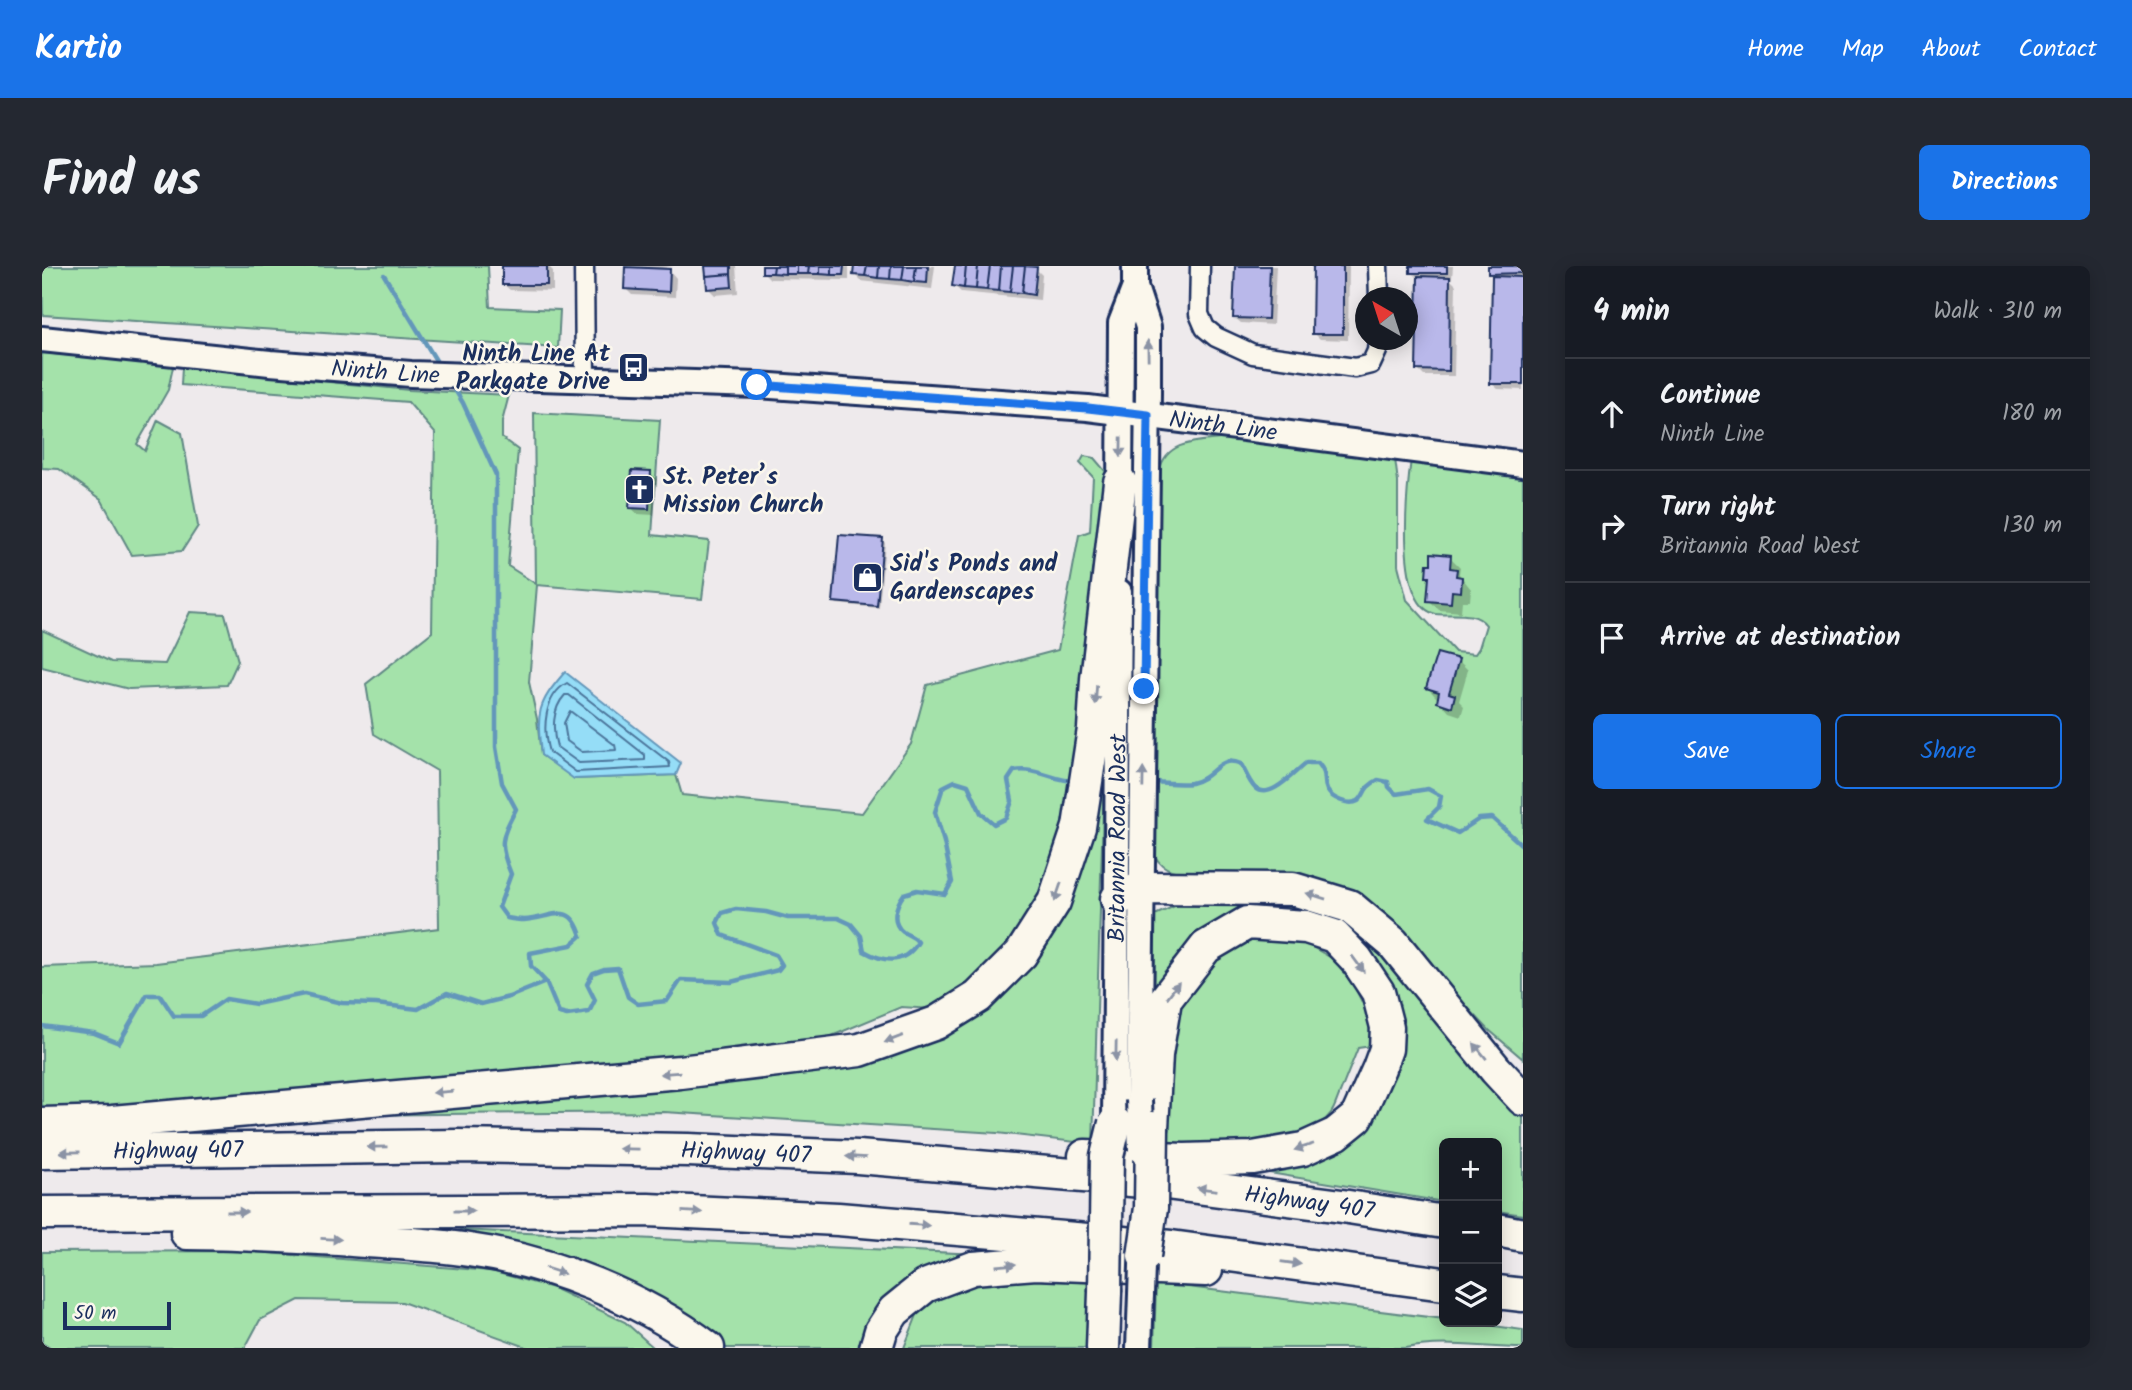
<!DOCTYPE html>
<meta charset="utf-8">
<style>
:root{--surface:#171b24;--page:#242831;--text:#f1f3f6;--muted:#9ea1a6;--line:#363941;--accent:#1a73e8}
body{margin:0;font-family:Kalam,sans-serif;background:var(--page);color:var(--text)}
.controls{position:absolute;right:21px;bottom:21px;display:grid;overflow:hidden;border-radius:10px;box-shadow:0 4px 18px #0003}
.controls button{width:63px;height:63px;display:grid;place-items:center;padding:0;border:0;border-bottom:2px solid var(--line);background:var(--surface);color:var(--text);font:35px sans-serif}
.compass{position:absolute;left:1313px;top:21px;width:63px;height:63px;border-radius:50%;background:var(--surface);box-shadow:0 4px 18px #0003;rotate:321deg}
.scale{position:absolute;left:21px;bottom:18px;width:108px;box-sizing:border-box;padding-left:7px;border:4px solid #1b2f5e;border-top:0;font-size:19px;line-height:24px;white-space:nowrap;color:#1b2f5e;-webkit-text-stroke:5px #fbf7ec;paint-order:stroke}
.stop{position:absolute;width:21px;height:21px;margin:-16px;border:5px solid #1a73e8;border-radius:50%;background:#fff}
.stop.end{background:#1a73e8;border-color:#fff;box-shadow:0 2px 7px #0008}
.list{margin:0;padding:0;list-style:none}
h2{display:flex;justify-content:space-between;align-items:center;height:91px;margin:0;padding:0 28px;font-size:30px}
h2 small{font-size:23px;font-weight:400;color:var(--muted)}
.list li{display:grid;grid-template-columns:46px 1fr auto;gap:21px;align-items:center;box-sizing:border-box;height:112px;padding:0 28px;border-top:2px solid var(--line)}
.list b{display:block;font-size:26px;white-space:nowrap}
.list p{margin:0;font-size:23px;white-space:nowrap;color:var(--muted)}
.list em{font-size:23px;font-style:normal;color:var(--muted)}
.actions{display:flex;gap:14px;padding:21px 28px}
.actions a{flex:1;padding:16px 0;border:2px solid var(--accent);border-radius:10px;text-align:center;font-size:24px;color:var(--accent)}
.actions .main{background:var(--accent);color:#fff}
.icon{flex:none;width:38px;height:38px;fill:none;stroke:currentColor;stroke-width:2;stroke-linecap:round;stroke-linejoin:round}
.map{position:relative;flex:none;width:1481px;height:1082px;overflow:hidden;border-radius:10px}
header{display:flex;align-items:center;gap:42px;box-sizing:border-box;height:98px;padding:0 35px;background:var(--accent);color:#fff}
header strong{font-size:33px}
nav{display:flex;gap:38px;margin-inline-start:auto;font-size:24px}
.intro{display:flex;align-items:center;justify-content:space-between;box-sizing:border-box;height:168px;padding:0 42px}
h1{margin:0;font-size:49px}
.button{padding:18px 32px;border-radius:10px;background:var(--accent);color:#fff;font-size:24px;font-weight:700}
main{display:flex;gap:42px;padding:0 42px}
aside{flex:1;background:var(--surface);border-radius:10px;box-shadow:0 4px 18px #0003}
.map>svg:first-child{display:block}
.green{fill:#a4e2aa;stroke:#608884;stroke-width:2}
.water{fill:#95ddf7;stroke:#6497ba;stroke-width:2}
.shadow{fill:#0003}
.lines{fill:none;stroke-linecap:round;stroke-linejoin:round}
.shore{stroke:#4c759b;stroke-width:2}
.stream{stroke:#6497ba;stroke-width:4.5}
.building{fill:#b9b8ea;stroke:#1b2f5e;stroke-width:2}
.street-casing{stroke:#1b2f5e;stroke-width:23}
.secondary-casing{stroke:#1b2f5e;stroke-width:30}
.highway-casing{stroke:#1b2f5e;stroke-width:37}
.street{stroke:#fbf7ec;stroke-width:18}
.secondary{stroke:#fbf7ec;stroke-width:24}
.highway{stroke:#fbf7ec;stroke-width:32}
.secondary-bridge-casing{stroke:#1b2f5e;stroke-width:30;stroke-linecap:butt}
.highway-bridge-casing{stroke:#1b2f5e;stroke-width:37;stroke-linecap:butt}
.secondary-bridge{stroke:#fbf7ec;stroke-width:24}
.highway-bridge{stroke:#fbf7ec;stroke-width:32}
.oneway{fill:#8b93a5}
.route{stroke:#1a73e8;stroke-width:9}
.labels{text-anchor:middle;stroke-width:5;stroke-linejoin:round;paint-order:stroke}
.poi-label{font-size:24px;font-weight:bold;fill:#1b2f5e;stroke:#fbf7ec;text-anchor:start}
.street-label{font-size:24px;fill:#1b2f5e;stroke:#fbf7ec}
</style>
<header>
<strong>Kartio</strong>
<nav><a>Home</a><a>Map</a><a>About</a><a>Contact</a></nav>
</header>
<div class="intro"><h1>Find us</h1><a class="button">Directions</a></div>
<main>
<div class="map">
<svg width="1481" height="1082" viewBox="0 0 1481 1082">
<rect width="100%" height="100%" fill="#eeeaec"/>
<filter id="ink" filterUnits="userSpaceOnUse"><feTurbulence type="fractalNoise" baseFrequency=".0143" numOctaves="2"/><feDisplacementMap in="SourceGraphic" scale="14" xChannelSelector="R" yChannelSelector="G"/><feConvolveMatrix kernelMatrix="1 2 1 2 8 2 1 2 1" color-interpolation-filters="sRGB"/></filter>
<g filter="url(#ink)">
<path class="green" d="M0,0h259l2,2 6,-2h179l2,41 70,3 -2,38 -515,-33z
M0,87l121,11 10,3 -5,23 -31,54 8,7 13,-31 24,13 16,93 -16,25 -50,4 -31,-56 -42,-30 -17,-1z
M140,101l227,23 100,5 -7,27v16l16,12 -10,116 28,18 -2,-171 126,7 -8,115 57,6 -7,58 -165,-14 -8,97 8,37 4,36 35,24 100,-4 6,20 180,18 49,-69 16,-59 131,-35 21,-115 11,-4 3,-54 -13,-14 4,-7 10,2 12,14 -27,287 -24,113 -27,52 -41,48 -54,37 -32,-2 -98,41 -581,52 -180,9v-142l114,-4 283,-35 -2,-157 -63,-37 -8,-50 66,-52 3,-199 -27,-31 -227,-17z
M1185,172l168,21 3,23v83l9,35 48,52 20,2 4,-6 7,-23c-11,-15 -34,-9 -50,-11 -42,-8 -29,-124 -25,-155l112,16v584l-34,-29 -89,-94 -210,-63c-17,-1 -31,-4 -37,-22l7,-381c6,-31 42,-28 67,-32z
M148,346l35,2 13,47 -11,24 -98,4 -87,-22v-37l69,32 54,2z
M1063,477l-12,401 -96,-11 -333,-21 -322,3 499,-49 195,-116z
M1215,638l32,2 36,11 51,33 74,86 73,78v101l-26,-4v-68h-53v59l-187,-31 47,-12 89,-108 -62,-119 -132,6 -27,24 -18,30 1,-77 22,-10z
M1223,671l40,6 30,17 20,28 12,24 5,34 -14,2c-6,15 -12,30 -18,45 -3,6 -5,15 -9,20 -29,39 -131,38 -174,28l5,-96 34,-75 32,-22z
M418,964l517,24 -115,94h-137l-24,-19 -253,-93z
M202,985l247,20 62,17 72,34 29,26h-125l-127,-46 -103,-2 -39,20 -15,28h-195l-8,-5v-91z
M1050,1006l-4,76h-184l15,-38 28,-21 41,-10z
M1114,1017l288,36v3h22l57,8v18c-39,0 -79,-8 -117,0h-252z"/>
<path class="water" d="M523,406l116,91 -5,12 -102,4 -33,-24c-4,-42 -5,-50 24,-83z"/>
<path class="shadow" d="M462,0h44l5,5v20l-43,-1 -7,-6z
M587,0h45l-13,2v3h9l6,7 -1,19 -43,-2 -6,-6 7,-20z
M665,0h29l2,27 -23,2 -7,-7z
M722,0h85v14l-79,-1 -6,-6z
M814,0h79l-3,23 -71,-8 -6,-6z
M914,0h53l27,3 6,6 -2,25 -79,-8 -7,-6z
M1195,0h39l-3,59 -32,-2 -7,-6z
M1273,0h34l-1,74 -28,-1 -6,-6z
M1370,0h41l-1,13h-2l6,6 -2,91h-30l-6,-6 1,-91 -7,-7z
M1447,0h34v124l-25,-1 -7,-6 3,-106 -5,-4z
M608,207l7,6 -3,36 -17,-1 -6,-7z
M840,274l3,3 -6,65 -42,-4 -2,-2z
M1408,291l10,10 -1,7 12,15 -1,12h-8l-1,11 -22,-2 -10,-10 2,-20 -4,-4z
M1416,394l10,10 -9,31 5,5 -3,10 -12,-4 -21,-24z"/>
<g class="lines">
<path class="shore" d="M525,417l102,79 1,5 -94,5 -27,-20c-7,-23 -5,-56 18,-69z
M527,429l76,60v5l-66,3 -22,-16c-5,-17 -5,-38 8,-52z
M528,445l45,34 1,5 -34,2 -15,-11 -3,-18z"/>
<path class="stream" d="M342,9l56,92
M409,117l12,20 33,72v272l6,36 14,26c-15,29 -18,34 -5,65l-12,33 8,11c5,1 12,2 17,2 27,-1 46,-21 57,16l-10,9 -41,8 1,13 15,16 13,31 8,2 22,-3 6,-12 -8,-16 6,-11 11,-4 14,-1 10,29 10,7 29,-3 14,-21 50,2 47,-12 4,-5 -6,-10 -54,-20 -5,-12 5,-10 14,-4 30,3 22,6h50l13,6 10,12 3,15c21,12 40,14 54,-9 -4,-6 -9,-6 -15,-10 -13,-10 -7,-27 1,-38l13,-4 28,4 7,-12 -8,-40 -9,-30 8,-25 12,-6 13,4 13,28 13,11 12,-6 6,-17 -4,-21 6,-9c24,-4 39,10 61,10
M1109,516c12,0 28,3 40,1 24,-5 26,-29 50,-19 4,7 8,18 14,24 15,13 39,-16 51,-25h12c11,13 4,16 9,27 5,9 22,16 31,11 5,-3 6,-10 10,-14 3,-3 6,-5 10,-7l10,2 1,5 7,7 32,-5 13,7 -2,11 -12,12 31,14 21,-14 13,-1 31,28
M0,760l52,7 25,10 28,-48h13l14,21h27l25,-17 30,5 48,-10 38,9 34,1 42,5 29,-16 34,11 28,-7 37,-15"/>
</g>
<path class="building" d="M460,0h45v19h-45z
M663,0h26v8l-25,2z
M720,0h12l-1,7h-11z
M732,0h11v8l-12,-1z
M743,0h12v8h-12z
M755,0h12l-1,8h-11z
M767,0h11v8h-12z
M778,0h12v9l-12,-1z
M790,0h12l-1,9h-11z
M812,0h13l-2,10 -12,-1z
M825,0h12l-1,12 -13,-2z
M837,0h12l-1,13 -12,-1z
M849,0h13l-2,14 -12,-1z
M862,0h12l-2,16 -12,-2z
M874,0h12l-1,17 -13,-1z
M913,0h11l-2,22 -12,-2z
M924,0h12l-2,23 -12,-1z
M936,0h12l-3,24 -11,-1z
M948,0h11l-2,25 -12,-1z
M959,0h12l-3,26 -11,-1z
M971,0h12l-3,27 -12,-1z
M983,0l12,1 -3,28 -12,-2z
M1193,0h35l-2,53 -35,-1z
M1271,0h30v68h-31z
M1368,0h37v7h-37z
M1446,0h35v7l-35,1z
M583,1l45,2 -1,23 -45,-3z
M689,8l1,13 -25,2 -1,-13z
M1376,10l32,1 -1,94 -33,-1z
M1450,10l31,1v107h-33z
M590,204l19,1 -2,38 -20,-1z
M797,269l44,3 -6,68 -44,-4z
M1389,287l20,2 -1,13 7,1 -1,7 6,1 -1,15 -9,-1 -1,12 -24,-2 2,-24h-3l1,-13h4z
M1395,387l22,6 -10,34 6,2 -3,12 -15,-5 2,-10 -13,-4z"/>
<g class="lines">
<defs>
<path id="street" d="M542,0l1,114
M1158,0l-1,48 6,14 11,9 37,17 102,14 16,-4 6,-13 1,-11
M1336,0l1,32"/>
<g id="secondary">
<path d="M1093,0v21l13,40v66l-9,703"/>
<path id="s1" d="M0,73l228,24 141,11 346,11 331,23 435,56"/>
<path d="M1078,233l1,-176 14,-36"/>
<path id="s2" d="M1073,857l4,-531"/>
<path d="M1097,1082l2,-54"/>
</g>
<g id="highway">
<path d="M1075,633l25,-11 151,1 56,17 44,37 103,127 27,29"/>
<path d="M0,858l70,-2 568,-50 180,-22 76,-27 42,-26 43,-43 33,-52 25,-75 15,-98 3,-50 23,-197"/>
<path id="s3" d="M0,886l416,-6 230,4 170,7 308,26 176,23 102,16"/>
<path d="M1043,890l99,4 69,-2 50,-9 33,-15 21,-17 22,-49 7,-19 1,-22 -9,-35 -22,-33 -22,-23 -28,-9 -59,-4 -41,24 -41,53 -9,55 -4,73"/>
<path d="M0,947l606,-3 190,9 333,28 273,37"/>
<path d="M1455,964l26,5"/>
<path d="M145,967c55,0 110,4 165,7 39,3 78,4 117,10 82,11 173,48 239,98"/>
<path d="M1455,1026l26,3"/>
<path d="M834,1082l5,-17 13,-20 31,-25 48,-18 63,-5 170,7"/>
<path d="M1061,1082l2,-56"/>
</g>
</defs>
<use href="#street" class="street-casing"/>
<use href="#secondary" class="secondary-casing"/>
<use href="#highway" class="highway-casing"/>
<use href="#street" class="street"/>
<use href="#secondary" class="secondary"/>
<use href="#highway" class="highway"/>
<defs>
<path id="secondary-bridge" d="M1097,834l2,50
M1099,1028l2,-55"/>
<path id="highway-bridge" d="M1102,990l7,-48 1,-80
M1063,1026l2,-136 8,-33"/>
</defs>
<use href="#secondary-bridge" class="secondary-bridge-casing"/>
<use href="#highway-bridge" class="highway-bridge-casing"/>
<use href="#secondary-bridge" class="secondary-bridge"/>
<use href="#highway-bridge" class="highway-bridge"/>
</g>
<defs><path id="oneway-solid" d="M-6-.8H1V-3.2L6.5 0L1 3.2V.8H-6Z" transform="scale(1.75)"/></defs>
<g class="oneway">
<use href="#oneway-solid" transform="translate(1106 84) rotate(-91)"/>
<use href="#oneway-solid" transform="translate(1079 181) rotate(91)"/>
<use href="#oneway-solid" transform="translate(1054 429) rotate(94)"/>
<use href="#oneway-solid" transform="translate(1101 512) rotate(-89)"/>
<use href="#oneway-solid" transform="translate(1016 626) rotate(109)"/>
<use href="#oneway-solid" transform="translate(1274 630) rotate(-163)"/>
<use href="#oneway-solid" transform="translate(1316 698) rotate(54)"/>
<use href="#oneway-solid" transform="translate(1131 724) rotate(-53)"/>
<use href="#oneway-solid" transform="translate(852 773) rotate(159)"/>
<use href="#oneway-solid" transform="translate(1074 785) rotate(91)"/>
<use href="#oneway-solid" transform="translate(1438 785) rotate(-129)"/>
<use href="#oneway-solid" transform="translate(628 807) rotate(175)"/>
<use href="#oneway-solid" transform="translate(401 826) rotate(175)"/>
<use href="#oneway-solid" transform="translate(335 881) rotate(179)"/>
<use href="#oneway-solid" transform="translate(1262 881) rotate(162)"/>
<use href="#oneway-solid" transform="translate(587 883) rotate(-179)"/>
<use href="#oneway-solid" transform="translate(28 886) rotate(179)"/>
<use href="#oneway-solid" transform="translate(814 891) rotate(-177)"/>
<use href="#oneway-solid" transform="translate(1165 923) rotate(-173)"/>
<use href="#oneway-solid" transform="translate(422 945)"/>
<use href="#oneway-solid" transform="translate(195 946)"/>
<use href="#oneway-solid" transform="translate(650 946) rotate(3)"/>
<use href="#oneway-solid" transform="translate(877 959) rotate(4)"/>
<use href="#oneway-solid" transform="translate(289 973) rotate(3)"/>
<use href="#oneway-solid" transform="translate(1249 997) rotate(8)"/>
<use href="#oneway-solid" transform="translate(964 999) rotate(-5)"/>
<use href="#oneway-solid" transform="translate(513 1005) rotate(18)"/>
</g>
</g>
<g class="lines" filter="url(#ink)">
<path class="route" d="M715,119l331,23 60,7 -4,274"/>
</g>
<defs>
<symbol id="bus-square" viewBox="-11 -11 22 22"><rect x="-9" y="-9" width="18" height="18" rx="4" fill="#1b2f5e" stroke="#fbf7ec"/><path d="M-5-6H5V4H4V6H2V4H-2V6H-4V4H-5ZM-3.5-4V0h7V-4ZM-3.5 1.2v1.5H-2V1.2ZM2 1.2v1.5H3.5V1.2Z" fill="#fff"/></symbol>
<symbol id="church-square" viewBox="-11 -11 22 22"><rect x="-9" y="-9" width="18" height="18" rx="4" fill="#1b2f5e" stroke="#fbf7ec"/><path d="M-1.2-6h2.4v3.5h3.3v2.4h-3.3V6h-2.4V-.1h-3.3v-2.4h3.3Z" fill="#fff"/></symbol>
<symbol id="shop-square" viewBox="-11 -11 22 22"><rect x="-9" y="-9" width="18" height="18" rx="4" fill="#1b2f5e" stroke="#fbf7ec"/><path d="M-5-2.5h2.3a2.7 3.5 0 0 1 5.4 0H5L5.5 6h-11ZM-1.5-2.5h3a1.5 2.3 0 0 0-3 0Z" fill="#fff"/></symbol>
</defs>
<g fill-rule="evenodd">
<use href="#bus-square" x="574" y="84" width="35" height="35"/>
<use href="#church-square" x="580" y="206" width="35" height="35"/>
<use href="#shop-square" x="808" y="294" width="35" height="35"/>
</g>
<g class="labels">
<g class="poi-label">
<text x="568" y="95" text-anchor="end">Ninth Line At<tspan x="568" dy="28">Parkgate Drive</tspan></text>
<text x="621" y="218">St. Peter’s<tspan x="621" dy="28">Mission Church</tspan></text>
<text x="848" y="305">Sid's Ponds and<tspan x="848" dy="28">Gardenscapes</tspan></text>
</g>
<g class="street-label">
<text dy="8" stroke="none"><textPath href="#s1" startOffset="345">Ninth Line</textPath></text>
<text dy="8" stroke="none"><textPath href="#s1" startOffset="1185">Ninth Line</textPath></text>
<text dy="8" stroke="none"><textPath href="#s2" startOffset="285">Britannia Road West</textPath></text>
<text dy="8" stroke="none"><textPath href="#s3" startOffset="136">Highway 407</textPath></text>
<text dy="8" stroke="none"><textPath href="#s3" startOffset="704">Highway 407</textPath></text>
<text dy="8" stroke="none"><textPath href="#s3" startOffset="1270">Highway 407</textPath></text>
</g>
</g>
</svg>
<div class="controls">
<button>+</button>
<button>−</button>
<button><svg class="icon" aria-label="layers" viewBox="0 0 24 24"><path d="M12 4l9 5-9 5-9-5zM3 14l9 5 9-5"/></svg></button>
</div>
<svg class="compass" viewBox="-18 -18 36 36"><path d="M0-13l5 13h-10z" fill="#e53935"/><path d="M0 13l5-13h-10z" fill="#9ea1a6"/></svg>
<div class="scale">50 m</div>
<div class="stop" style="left:715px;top:119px"></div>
<div class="stop end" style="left:1102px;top:423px"></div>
</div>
<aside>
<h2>4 min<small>Walk · 310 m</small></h2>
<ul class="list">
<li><svg class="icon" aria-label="ahead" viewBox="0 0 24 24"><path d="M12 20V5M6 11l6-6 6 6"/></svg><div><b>Continue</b><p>Ninth Line</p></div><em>180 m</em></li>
<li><svg class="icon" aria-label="right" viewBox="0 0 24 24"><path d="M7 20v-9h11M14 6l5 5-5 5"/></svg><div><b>Turn right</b><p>Britannia Road West</p></div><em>130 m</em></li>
<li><svg class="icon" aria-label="arrive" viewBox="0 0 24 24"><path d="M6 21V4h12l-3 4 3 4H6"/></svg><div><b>Arrive at destination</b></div></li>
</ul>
<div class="actions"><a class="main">Save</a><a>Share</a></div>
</aside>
</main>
